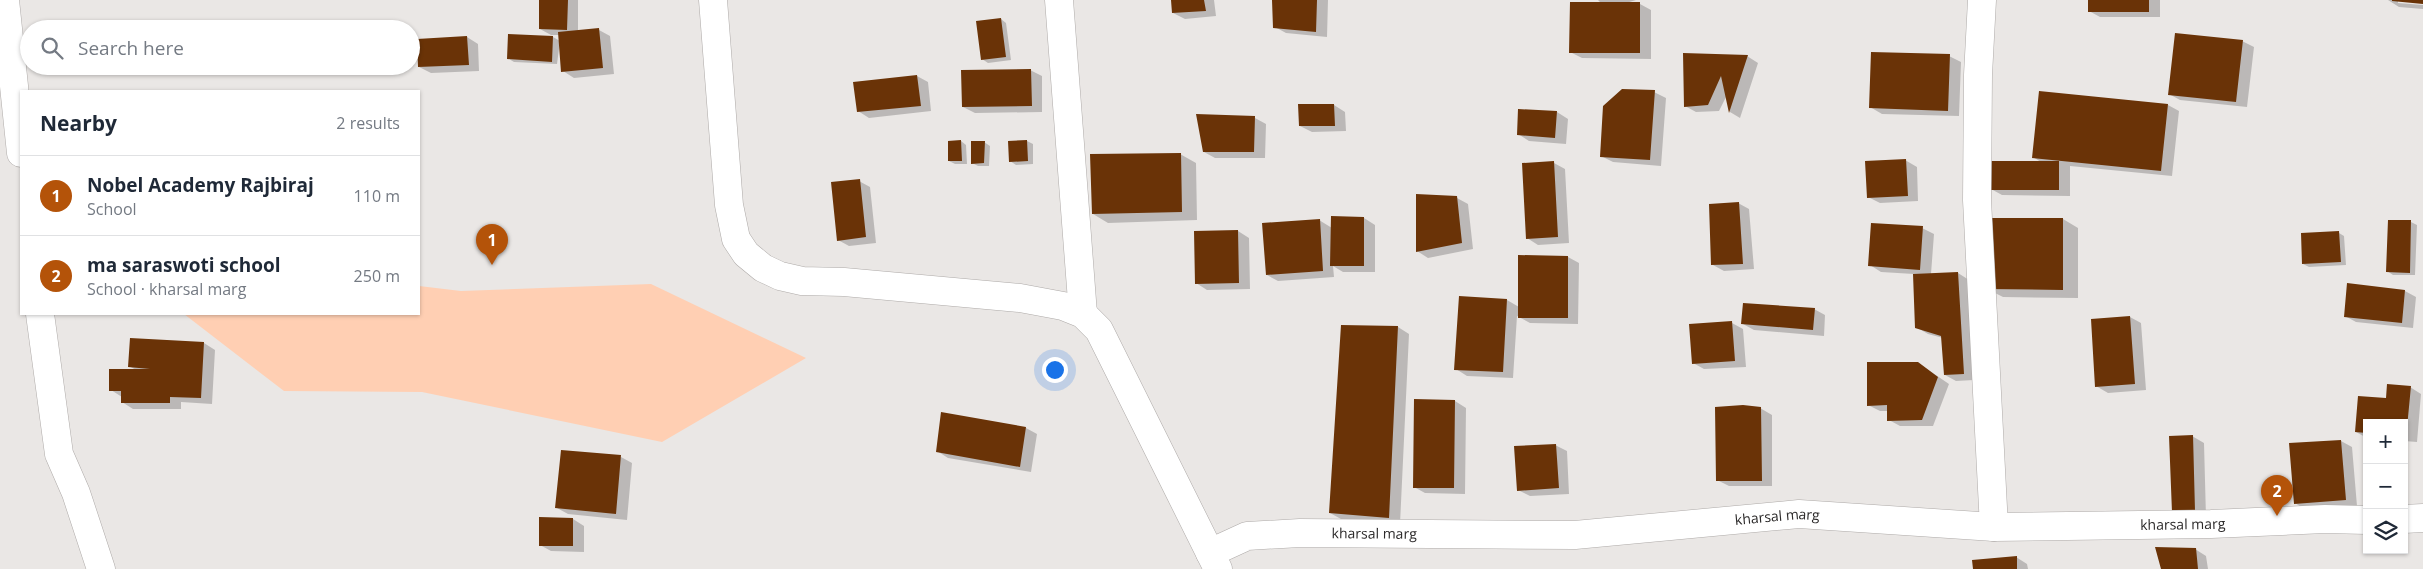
<!DOCTYPE html>
<meta charset="utf-8">
<style>
:root{--surface:#fff;--page:#f6f6f7;--text:#1f2937;--muted:#747a83;--line:#e0e1e3;--accent:#b45309}
body{margin:0;font-family:"Open Sans",sans-serif;background:var(--page);color:var(--text)}
.controls{position:absolute;right:15px;bottom:15px;display:grid;overflow:hidden;border-radius:0px;box-shadow:0 1px 4px #0004}
.controls button{width:45px;height:45px;display:grid;place-items:center;padding:0;border:0;border-bottom:1px solid var(--line);background:var(--surface);color:var(--text);font:25px sans-serif}
.you{position:absolute;left:1054px;top:369px;width:18px;height:18px;margin:-12px;border:4px solid #fff;border-radius:50%;background:#1a73e8;box-shadow:0 0 0 8px #1a73e833}
.badge{display:grid;place-items:center;width:32px;height:32px;border-radius:50%;background:var(--accent);color:#fff;font-size:16px;font-weight:700}
.pin{position:absolute;translate:-50% -41px;filter:drop-shadow(0 1px 2px #0008)}
.pin::after{content:'';position:absolute;top:26px;width:18px;height:15px;background:inherit;clip-path:polygon(0 0,100% 0,50% 100%)}
.list{margin:0;padding:0;list-style:none}
h2{display:flex;justify-content:space-between;align-items:center;height:65px;margin:0;padding:0 20px;font-size:21px}
h2 small{font-size:16px;font-weight:400;color:var(--muted)}
.list li{display:grid;grid-template-columns:32px 1fr auto;gap:15px;align-items:center;box-sizing:border-box;height:80px;padding:0 20px;border-top:1px solid var(--line)}
.list b{display:block;font-size:19px;white-space:nowrap}
.list p{margin:0;font-size:16px;white-space:nowrap;color:var(--muted)}
.list em{font-size:16px;font-style:normal;color:var(--muted)}
.icon{flex:none;width:28px;height:28px;fill:none;stroke:currentColor;stroke-width:2;stroke-linecap:round;stroke-linejoin:round}
.map{position:relative;flex:none;width:2423px;height:569px;overflow:hidden}
.search{position:absolute;background:var(--surface);box-shadow:0 1px 4px #0004;left:20px;top:20px;width:400px;height:55px;display:flex;align-items:center;gap:12px;box-sizing:border-box;padding:0 18px;border-radius:28px;color:var(--muted);font-size:19px}
.panel{position:absolute;background:var(--surface);box-shadow:0 1px 4px #0004;left:20px;top:90px;width:400px;height:225px;border-radius:0px}
.map>svg:first-child{display:block}
.green{fill:#ffcfb3}
.shadow{fill:#0003}
.building{fill:#6a3307}
.lines{fill:none;stroke-linecap:round;stroke-linejoin:round}
.street-casing{stroke:#aeaaa8;stroke-width:29}
.street{stroke:#fff;stroke-width:28}
.labels{text-anchor:middle;stroke-width:5;stroke-linejoin:round;paint-order:stroke}
.street-label{font-size:14px;fill:#2b2929;stroke:#f8f4f2}
</style>
<div class="map">
<svg width="2423" height="569" viewBox="0 0 2423 569">
<rect width="100%" height="100%" fill="#eae7e5"/>
<path class="green" d="M651,284l155,74 -144,84 -240,-50 -138,-1 -100,-77h235v-28l42,5z"/>
<path class="shadow" d="M540,0h38v32l21,-2 11,6 4,38 -40,4 -11,-7 -4,-36h-8l-11,-6z
M1172,0h42l2,16 -31,3 -12,-6z
M1273,0h55l-1,37 -41,-4 -11,-6z
M1598,0h38l-10,3 14,1 11,6v49l-69,-1 -12,-6 31,-49z
M2089,0h71v17h-60l-11,-6z
M2388,0h35v3l-25,-2v2l25,2v4l-24,-2z
M1001,19l5,4 5,37 -23,3 -6,-4z
M467,37l11,7 1,27 -48,2 -12,-6z
M553,37l7,4 -3,23 -43,-2 -5,-3z
M2242,41l12,6 -7,60 -67,-7 -11,-6z
M1684,54l63,2 11,7 -18,55 -10,-6 -3,-17 -8,16 -23,1 -11,-6z
M1949,56l12,6 -2,54 -77,-2 -12,-7z
M1030,70l12,6v36l-67,1 -12,-6z
M917,76l11,6 3,29 -62,7 -11,-7z
M1654,92l12,6 -5,68 -48,-4 -12,-6z
M1300,105h34l11,7 1,19 -34,1 -12,-6z
M2168,105l11,6 -7,65 -102,-10v30l-68,-1 -11,-6 50,-27 -8,-5z
M1519,110l38,2 11,7 -2,25 -37,-3 -11,-7z
M1255,118l11,6 -1,34h-50l-11,-6z
M961,141l5,4 1,19h-12l-6,-3z
M1027,141l6,3v20l-17,1 -6,-4v-19z
M984,142l6,4 -1,20h-11l-6,-3z
M1180,154l16,9 1,57 -89,3 -15,-9z
M1905,160l12,7 1,34 -38,2 -12,-6z
M1554,163l11,6 4,74 -31,2 -11,-7 -4,-74z
M859,181l11,6 6,56 -27,3 -11,-6z
M1457,198l11,6 5,45 -45,9 -11,-7z
M1738,203l11,6 5,60 -30,2 -11,-6z
M1333,218h31l11,7v47h-32l-10,-6 1,11 -56,4 -11,-6 52,-55 13,8z
M2063,219l15,9v70l-75,-1 -16,-8z
M2389,221l22,1 6,3 -2,50h-22l-6,-4z
M1922,228l12,6 -3,40 27,-1 11,7 5,100 -18,1 -11,-6 -2,-37 -15,-4 -12,-7 -2,-53 -33,-2 -11,-7z
M1238,231l11,7 1,51 -43,1 -11,-7z
M2339,233l5,3 2,29 -37,2 -6,-3z
M1520,256l48,1 11,6 -1,61 -48,-1 -13,-7 -4,62 -46,-2 -11,-7 51,-69 12,7z
M2348,285l57,6 11,6 -3,31 -57,-6 -11,-6z
M1814,309l11,6 -1,21 -70,-6 -11,-6z
M2130,317l11,6 5,67 -38,3 -12,-7z
M1732,323l11,6 3,38 -42,2 -11,-6z
M1398,327l11,7 -9,190 -59,-5 -11,-6z
M204,343l11,7 -3,54 -31,-2v7h-48l-11,-7v-5l-11,-7 25,-20 -7,-4z
M1918,363l31,21 -16,42h-33l-11,-6 -1,-9h-8l-12,-6z
M2388,385l22,2 11,7 -4,48 -13,-1v-18h-37v15l-11,-6 3,-35 28,3z
M1415,401h40l11,7 -1,86 -40,-1 -11,-6z
M1760,408l12,7v71h-43l-12,-6z
M942,414l84,14 11,6 -6,38 -83,-14 -11,-7z
M2192,436l12,7 2,74 -22,1z
M2341,441l11,6 5,59 -51,4 -11,-7z
M1555,445l12,6 2,43 -39,2 -12,-6z
M621,457l11,6 -5,57 -59,-6 -11,-6z
M573,519l11,7v26l-33,-1 -11,-6z
M2195,549l11,7 2,13h-46z
M2016,557l11,7 1,5h-53z"/>
<path class="building" d="M539,0h29l-1,30 -28,-1z
M1171,0h33l2,11 -34,2z
M1272,0h45l-1,32 -43,-4z
M2088,0h61v12h-61z
M2392,0h31v4l-31,-3z
M1570,2h70v51h-71z
M1001,18l5,39 -25,3 -5,-39z
M599,28l4,40 -42,4 -3,-40z
M2175,33l68,7 -7,62 -68,-7z
M508,34l45,2 -1,26 -45,-3z
M467,36l2,29 -51,2 -1,-28z
M1871,52l79,2 -2,57 -79,-3z
M1683,53l65,2 -19,58 -8,-37 -13,29 -24,2z
M1031,69l1,37 -70,1 -1,-37z
M917,75l4,31 -64,6 -4,-30z
M1622,89l33,1 -5,70 -50,-3 3,-51z
M2039,91l129,13 -7,67 -129,-13z
M1298,104h36l1,22h-36z
M1518,109l39,2 -2,27 -38,-3z
M1196,114l59,2 -1,36h-51z
M961,140l1,21h-14v-20z
M1027,140l1,21 -19,1 -1,-21z
M971,141h14l-1,22 -13,1z
M1181,153l1,59 -90,2 -2,-60z
M1906,159l2,37 -41,2 -2,-37z
M1554,161l4,76 -32,2 -4,-76z
M1989,161h70v29h-70z
M860,179l6,58 -29,4 -6,-59z
M1416,194l41,2 5,47 -46,9z
M1739,202l4,62 -32,1 -2,-61z
M1331,216l33,1v49h-34z
M1987,218h76v72l-77,-1z
M1320,219l3,52 -57,4 -4,-52z
M2388,220h23l-1,53 -24,-1z
M1871,223l52,3 -3,44 -52,-4z
M1238,230l1,53 -44,1 -1,-53z
M2339,231l2,31 -39,2 -1,-31z
M1518,255l50,1v62h-50z
M1958,272l6,102 -20,1 -3,-39 -26,-8 -2,-54z
M2347,283l58,7 -3,33 -58,-6z
M1459,296l48,3 -4,73 -49,-2z
M1743,303l72,5 -2,22 -72,-6z
M2130,316l5,68 -40,3 -4,-68z
M1732,321l3,40 -43,3 -3,-40z
M1341,325l57,1 -9,192 -60,-5z
M130,338l74,4 -3,56 -31,-1v6h-49v-12h-12v-22h41l-22,-2z
M1867,362h51l20,15 -16,43 -35,1v-16l-20,1z
M2387,384l24,2 -5,52 -2,-15h-37v10l-12,-1 3,-36 28,2z
M1414,399l41,1 -1,88h-41z
M1743,405l18,2 1,74h-46l-1,-74z
M941,412l85,15 -6,40 -84,-15z
M2193,435l2,76 -23,1 -3,-76z
M2341,440l5,60 -52,4 -5,-61z
M1556,444l3,44 -42,3 -3,-45z
M561,450l60,5 -5,59 -61,-6z
M539,517l34,1v28h-34z
M2155,547l41,1 2,21h-37z
M2017,556v13h-44l-1,-9z"/>
<g class="lines">
<defs>
<g id="street">
<path d="M5,0l16,153"/>
<path d="M713,0l16,205 7,34 10,15 17,14 17,8 22,5 42,1 176,16 43,8 20,8 16,16 119,239"/>
<path d="M1059,0l24,314"/>
<path d="M1982,0l-4,75 -1,125 17,327"/>
<path d="M40,314l19,140 17,39 25,76"/>
<path d="M2404,519l19,-1"/>
<path id="s1" d="M1210,553l37,-17 53,-3 275,2 224,-21 195,13 217,-3 114,-5 42,1"/>
</g>
</defs>
<use href="#street" class="street-casing"/>
<use href="#street" class="street"/>
</g>
<g class="labels">
<g class="street-label">
<text dy="5" stroke="none"><textPath href="#s1" startOffset="572">kharsal marg</textPath></text>
<text dy="5" stroke="none"><textPath href="#s1" startOffset="978">kharsal marg</textPath></text>
<text dy="5" stroke="none"><textPath href="#s1" startOffset="168">kharsal marg</textPath></text>
</g>
</g>
</svg>
<div class="controls">
<button>+</button>
<button>−</button>
<button><svg class="icon" aria-label="layers" viewBox="0 0 24 24"><path d="M12 4l9 5-9 5-9-5zM3 14l9 5 9-5"/></svg></button>
</div>
<div class="you"></div>
<div class="pin badge" style="left:492px;top:265px">1</div>
<div class="pin badge" style="left:2277px;top:516px">2</div>
<div class="search"><svg class="icon" aria-label="search" viewBox="0 0 24 24"><circle cx="10" cy="10" r="6"/><path d="M15 15l6 6"/></svg>Search here</div>
<section class="panel">
<h2>Nearby<small>2 results</small></h2>
<ul class="list">
<li><span class="badge">1</span><div><b>Nobel Academy Rajbiraj</b><p>School</p></div><em>110 m</em></li>
<li><span class="badge">2</span><div><b>ma saraswoti school</b><p>School · kharsal marg</p></div><em>250 m</em></li>
</ul>
</section>
</div>
